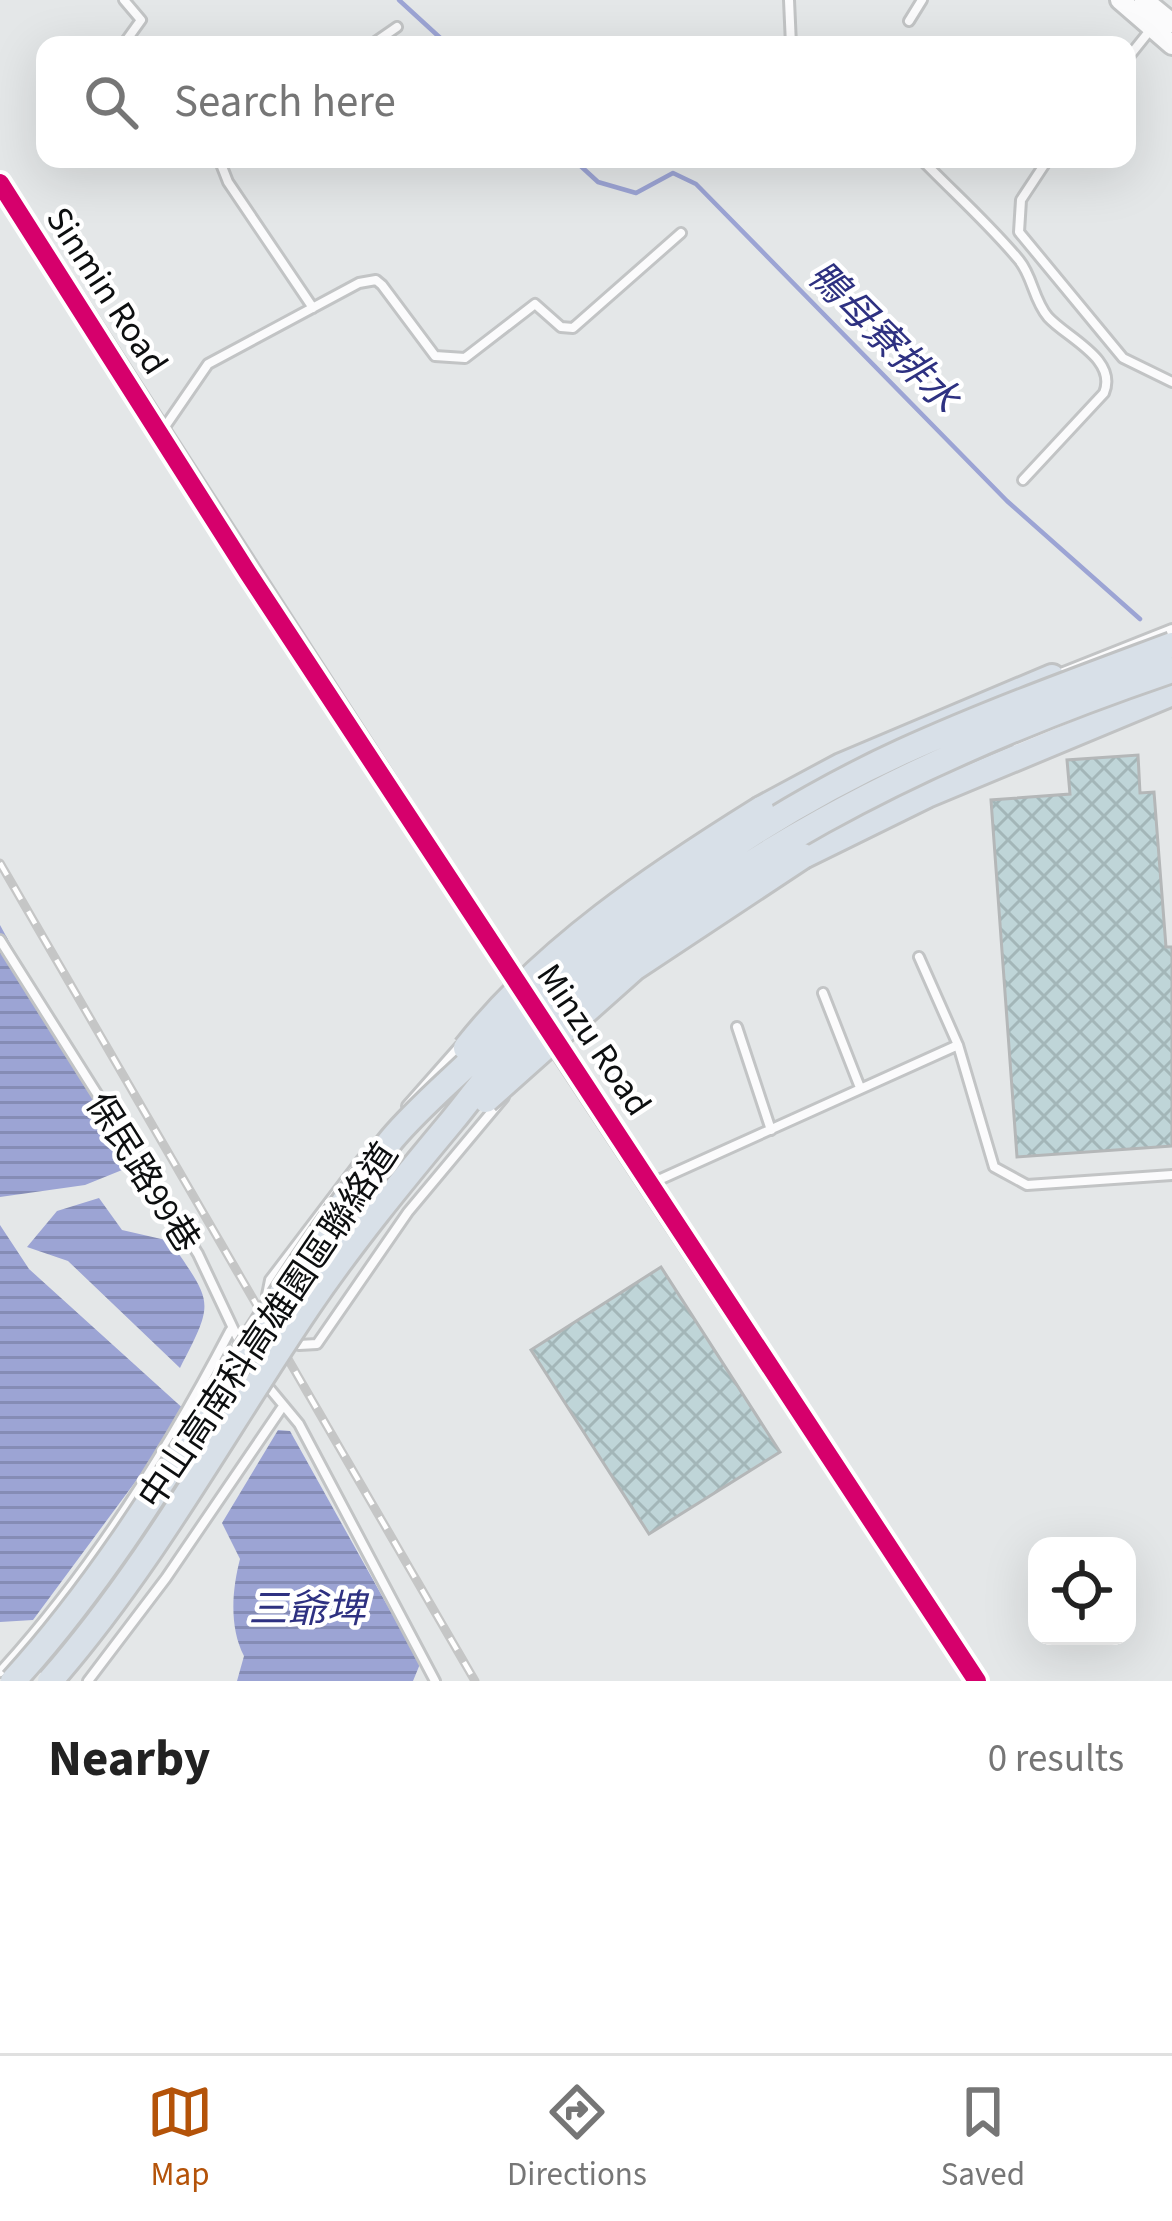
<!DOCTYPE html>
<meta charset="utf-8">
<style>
:root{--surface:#fff;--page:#f6f6f6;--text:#222;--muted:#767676;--line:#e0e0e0;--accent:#b45309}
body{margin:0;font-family:"Source Sans 3","Noto Sans TC",sans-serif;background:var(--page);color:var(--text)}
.controls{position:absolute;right:36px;bottom:36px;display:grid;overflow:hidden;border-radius:24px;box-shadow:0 12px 48px #0002}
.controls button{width:108px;height:108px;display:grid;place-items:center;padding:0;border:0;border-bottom:3px solid var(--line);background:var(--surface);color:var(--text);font:60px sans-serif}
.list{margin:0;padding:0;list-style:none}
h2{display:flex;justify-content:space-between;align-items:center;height:156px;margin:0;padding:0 48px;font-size:51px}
h2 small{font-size:39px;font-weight:400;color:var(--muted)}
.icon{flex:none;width:66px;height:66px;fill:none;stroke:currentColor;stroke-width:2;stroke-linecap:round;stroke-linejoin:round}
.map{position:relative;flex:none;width:1172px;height:1681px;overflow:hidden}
.search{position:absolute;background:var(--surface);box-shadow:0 12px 48px #0002;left:36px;right:36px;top:36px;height:132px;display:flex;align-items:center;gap:30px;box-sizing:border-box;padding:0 42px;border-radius:24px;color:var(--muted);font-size:45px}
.sheet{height:372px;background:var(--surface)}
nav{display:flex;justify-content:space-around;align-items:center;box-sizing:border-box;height:168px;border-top:3px solid var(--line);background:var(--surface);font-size:33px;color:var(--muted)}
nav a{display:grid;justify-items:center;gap:6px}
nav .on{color:var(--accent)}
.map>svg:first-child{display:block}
.water{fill:url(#water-rules)}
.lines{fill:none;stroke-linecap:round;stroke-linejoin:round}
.stream{stroke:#9ca4d4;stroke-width:4.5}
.building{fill:url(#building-cross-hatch);stroke:#b4b7b8;stroke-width:3}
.service-casing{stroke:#c2c4c5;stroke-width:14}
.tertiary-casing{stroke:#c2c4c5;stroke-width:24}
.trunk-casing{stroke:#c0c2c3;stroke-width:30}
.service{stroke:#fbfbfc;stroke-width:8}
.tertiary{stroke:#fbfbfc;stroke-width:18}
.trunk{stroke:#d8e0e8;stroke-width:24}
.rail-casing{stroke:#c5c6c6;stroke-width:9}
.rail{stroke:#fff;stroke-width:4.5;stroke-dasharray:14;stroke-linecap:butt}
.trunk-bridge-casing{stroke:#c0c2c3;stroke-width:30;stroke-linecap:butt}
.trunk-bridge{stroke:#d8e0e8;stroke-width:24}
.cycleway-casing{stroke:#fff;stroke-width:26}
.cycleway{stroke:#d6006c;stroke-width:18}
.labels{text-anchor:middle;stroke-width:9;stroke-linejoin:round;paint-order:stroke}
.street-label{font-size:36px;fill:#0d0f10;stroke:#fff}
.water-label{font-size:39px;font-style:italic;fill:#2e3181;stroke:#fff}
</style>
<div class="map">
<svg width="1172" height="1681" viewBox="0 0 1172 1681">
<defs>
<pattern id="water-rules" width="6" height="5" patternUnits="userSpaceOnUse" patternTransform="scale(3)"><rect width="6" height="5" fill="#9ca4d4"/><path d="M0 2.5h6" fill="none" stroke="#858cb5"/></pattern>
<pattern id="building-cross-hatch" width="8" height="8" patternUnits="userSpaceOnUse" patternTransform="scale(3)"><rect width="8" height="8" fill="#bfd5d8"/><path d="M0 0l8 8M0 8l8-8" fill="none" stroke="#a3b6b8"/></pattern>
</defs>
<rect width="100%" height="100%" fill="#e4e7e8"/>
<path class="water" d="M0,925l132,241 -47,19 -85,12z
M99,1198l23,32 48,11c43,63 45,59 10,127l-112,-107 -41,-14 30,-36z
M0,1225l29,44 158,143 -154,208 -33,2z
M278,1430l12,1 130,233 -7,17h-176l7,-25c-15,-29 -12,-66 -4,-97l-18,-36z"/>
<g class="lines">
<path class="stream" d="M399,0l49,45
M573,159l25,23 38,11 37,-20 23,11 311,317 133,118"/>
</g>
<path class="building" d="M1138,755l2,38 14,-1 12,155h6v199l-155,11 -26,-357 79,-6 -3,-34z
M661,1267l119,185 -131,82 -118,-184z"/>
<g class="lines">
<defs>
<path id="service" d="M789,0l2,45
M909,21l13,-21
M123,45l18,-25 -17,-20
M371,45l26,-18
M1127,59l24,-30
M219,159l9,23 85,126
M921,159c32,33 68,65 98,101 14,17 14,39 29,57 19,21 70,42 56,76l-81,87
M1048,159l-27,41 -2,32 104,126 49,24
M162,431l46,-67 151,-81 17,-3 6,5 53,71 30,2 70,-54 26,23 12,1 108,-95
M1056,675l116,-46
M1016,742l109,-42
M0,940l198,314 43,91
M919,957l39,88 36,122 33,18 145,-10
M823,993l36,92
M737,1027l34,103
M407,1106l53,-60
M362,1159l-92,121 -3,15 32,50 18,-1 91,-132 96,-115
M652,1183l306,-138
M265,1383l34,41 136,257
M0,1672c92,-101 167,-220 230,-341
M88,1681l78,-103 115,-169"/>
<path id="tertiary" d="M1120,0l52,45
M1144,0l28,23
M0,183l525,813
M546,1029l431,652"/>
<path id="trunk" d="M761,809l80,-43 211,-89
M803,856l124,-61 245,-102"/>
</defs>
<use href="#service" class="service-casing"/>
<use href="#tertiary" class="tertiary-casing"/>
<use href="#trunk" class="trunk-casing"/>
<use href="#service" class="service"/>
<use href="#tertiary" class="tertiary"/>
<use href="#trunk" class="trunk"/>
<defs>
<path id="rail" d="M0,863l475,818"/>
</defs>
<use href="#rail" class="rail-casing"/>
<use href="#rail" class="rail"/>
<defs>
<path id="trunk-bridge" d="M466,1048c78,-99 189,-173 295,-239
M486,1100l148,-132 169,-112
M13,1681c148,-162 240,-371 379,-542 27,-32 61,-60 90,-89 121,-119 265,-227 420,-298 88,-40 179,-73 270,-107
M50,1681c100,-114 173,-249 257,-373 44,-65 95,-127 145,-187 21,-25 40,-54 64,-76 193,-183 406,-290 656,-375"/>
</defs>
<use href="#trunk-bridge" class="trunk-bridge-casing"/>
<use href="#trunk-bridge" class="trunk-bridge"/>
<defs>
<path id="cycleway" d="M0,183l248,390 729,1108"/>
</defs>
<use href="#cycleway" class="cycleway-casing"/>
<use href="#cycleway" class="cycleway"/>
</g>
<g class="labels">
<g class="street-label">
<text transform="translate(108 290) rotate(57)" y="13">Sinmin Road</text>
<text transform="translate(595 1039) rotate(56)" y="13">Minzu Road</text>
<text transform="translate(144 1172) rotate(58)" y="13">保民路99巷</text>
<text transform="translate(267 1325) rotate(-56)" y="13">中山高南科高雄園區聯絡道</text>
</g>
<g class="water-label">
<text transform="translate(884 336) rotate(45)" y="14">鴨母寮排水</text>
<text x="307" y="1622">三爺埤</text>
</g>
</g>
</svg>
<div class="controls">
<button><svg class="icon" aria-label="locate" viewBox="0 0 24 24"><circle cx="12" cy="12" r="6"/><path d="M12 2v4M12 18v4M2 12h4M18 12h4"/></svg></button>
</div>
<div class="search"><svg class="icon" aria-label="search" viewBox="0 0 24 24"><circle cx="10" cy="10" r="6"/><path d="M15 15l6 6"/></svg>Search here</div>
</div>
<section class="sheet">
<h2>Nearby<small>0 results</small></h2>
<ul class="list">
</ul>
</section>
<nav>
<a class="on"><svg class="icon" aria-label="map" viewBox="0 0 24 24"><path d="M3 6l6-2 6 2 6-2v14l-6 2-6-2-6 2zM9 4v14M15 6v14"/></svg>Map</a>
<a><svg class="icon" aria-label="directions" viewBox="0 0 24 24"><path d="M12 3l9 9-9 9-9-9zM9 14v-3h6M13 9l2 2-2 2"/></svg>Directions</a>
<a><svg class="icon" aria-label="saved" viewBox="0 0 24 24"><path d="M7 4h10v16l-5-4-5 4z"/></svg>Saved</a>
</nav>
